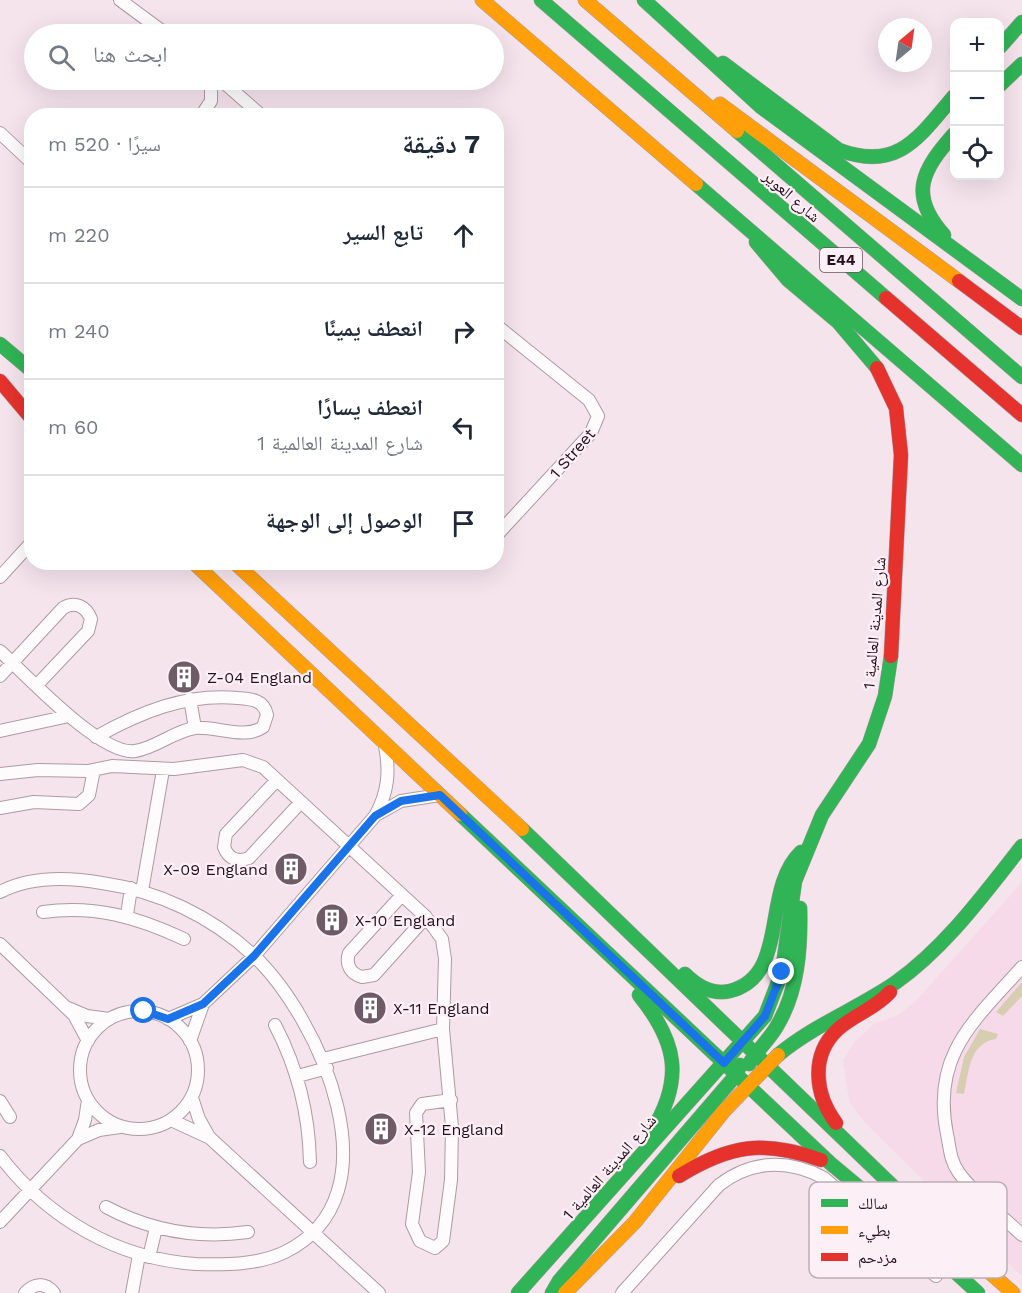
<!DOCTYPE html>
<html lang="ar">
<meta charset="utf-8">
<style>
:root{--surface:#fff;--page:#f6f6f7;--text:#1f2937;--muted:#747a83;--line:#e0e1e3}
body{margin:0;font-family:"Work Sans","Noto Naskh Arabic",sans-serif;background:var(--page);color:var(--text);direction:rtl}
.controls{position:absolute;right:18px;top:18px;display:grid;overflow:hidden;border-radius:12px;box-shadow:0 6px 24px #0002}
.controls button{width:54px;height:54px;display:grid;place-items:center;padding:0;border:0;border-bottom:2px solid var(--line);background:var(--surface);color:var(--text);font:30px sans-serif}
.compass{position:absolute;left:878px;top:18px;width:54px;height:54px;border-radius:50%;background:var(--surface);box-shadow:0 6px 24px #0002;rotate:29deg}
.stop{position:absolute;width:18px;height:18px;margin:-14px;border:4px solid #1a73e8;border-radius:50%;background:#fff}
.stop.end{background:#1a73e8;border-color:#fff;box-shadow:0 2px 6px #0008}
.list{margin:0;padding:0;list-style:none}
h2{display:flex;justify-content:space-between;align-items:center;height:78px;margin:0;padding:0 24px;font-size:26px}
h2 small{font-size:20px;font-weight:400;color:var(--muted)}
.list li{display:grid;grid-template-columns:39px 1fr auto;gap:18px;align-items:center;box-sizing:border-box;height:96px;padding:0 24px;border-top:2px solid var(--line)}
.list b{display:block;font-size:22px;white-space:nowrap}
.list p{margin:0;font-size:20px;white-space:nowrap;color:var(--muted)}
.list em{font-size:20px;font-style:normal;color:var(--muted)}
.icon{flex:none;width:33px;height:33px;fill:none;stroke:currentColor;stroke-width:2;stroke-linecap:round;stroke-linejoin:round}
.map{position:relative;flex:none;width:1022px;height:1293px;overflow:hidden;direction:ltr}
.search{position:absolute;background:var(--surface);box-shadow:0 6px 24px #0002;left:24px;top:24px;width:480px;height:66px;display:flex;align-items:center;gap:15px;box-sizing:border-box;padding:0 21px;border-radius:33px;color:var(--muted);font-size:22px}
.panel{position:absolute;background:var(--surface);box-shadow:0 6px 24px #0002;left:24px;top:108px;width:480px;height:462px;border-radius:24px;direction:rtl}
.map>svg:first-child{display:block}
.built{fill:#f7dae9}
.green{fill:#d7cdb0}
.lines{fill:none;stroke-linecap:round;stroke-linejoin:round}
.street-casing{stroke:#ad9ba4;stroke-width:14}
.fast-casing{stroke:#ad9ba4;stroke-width:15}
.slow-casing{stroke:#ad9ba4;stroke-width:15}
.jam-casing{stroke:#ad9ba4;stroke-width:15}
.street{stroke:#fefbfc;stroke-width:12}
.fast{stroke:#30b455;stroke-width:14}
.slow{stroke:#ff9f0a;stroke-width:14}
.jam{stroke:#e5322d;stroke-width:14}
.route{stroke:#1a73e8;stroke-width:8}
.labels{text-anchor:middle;stroke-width:4.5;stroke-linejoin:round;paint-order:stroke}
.shield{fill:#fcf0f6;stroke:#66545d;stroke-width:1.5}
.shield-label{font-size:15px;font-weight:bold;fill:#25111c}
.street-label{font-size:16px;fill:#25111c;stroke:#fcf0f6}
.poi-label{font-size:16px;fill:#25111c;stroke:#fcf0f6;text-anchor:start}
.key{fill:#fcf0f6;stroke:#bcadb5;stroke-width:1.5}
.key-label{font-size:16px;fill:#25111c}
</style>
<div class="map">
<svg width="1022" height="1293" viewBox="0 0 1022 1293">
<rect width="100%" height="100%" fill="#f6e4ed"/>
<path class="built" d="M1022,882v395l-157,-154 -16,-22 -6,-41 12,-19 19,-17 22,-8 18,-13z"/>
<path class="green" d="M1022,982v14l-19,20 -7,-4z
M980,1029l18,5 -2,5c-27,4 -27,33 -32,55l-8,-1 8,-36z"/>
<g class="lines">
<defs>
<path id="street" d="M120,0l46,34
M221,80l41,36
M201,116l10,-15v-21
M0,133l32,30
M496,325l93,75 9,16 -7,17 -95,103
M459,562h11
M0,577l32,-35
M0,651c26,24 101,105 135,100 21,-3 39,-20 60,-23 21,-2 50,12 68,-1l4,-12c-3,-15 -15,-16 -29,-17 -51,-5 -98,14 -142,39
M0,676l63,-68c12,-7 23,-2 28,11l-3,12 -51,54
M190,699l5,29
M0,731l69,-15
M0,774l38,-4 50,1 24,-5 62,3 69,-9 20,7 163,150 16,22 3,20 -2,70 9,98 -1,53 -8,61 -8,7 -15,-7 -8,-17 7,-52 -3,-59 6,-9 29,-4
M277,780l-51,54 -2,13c4,11 13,16 25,11l52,-56
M0,808l34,-6 45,2 10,-9 5,-25
M378,814l23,-13 39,-6
M142,891l21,-121
M0,892c31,-16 68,-15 102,-9 56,8 109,33 151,72 67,63 147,241 32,297 -27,13 -60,13 -89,12 -78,-5 -148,-45 -196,-108
M402,895l-53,58c-4,12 2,21 13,24l12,-2 52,-58
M43,912c52,-7 94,5 141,27
M127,915l4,-27
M0,944l74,71 14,26
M1022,967c-48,54 -91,88 -75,167 3,14 3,27 12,39 17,23 42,42 63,62
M68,1008l19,8 22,3
M80 1070a59 59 0 1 1 118 0a59 59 0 1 1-118 0Z
M168,1019l35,-15 51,-48 121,-140c13,-23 15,-44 10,-70
M275,1025c23,44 34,87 35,137
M190,1041l13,-37
M323,1059l120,-30
M298,1076l29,-8
M192,1098l7,21 10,18
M0,1101l10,16
M171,1120l39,18 169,155
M78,1139l21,-9 21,-3
M106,1207c45,24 92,32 142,25
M0,1222l78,-83 7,-19 3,-20
M149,1257l7,-29
M25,1293c9,-10 20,-11 29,0
M132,1293l7,-38
M622,1293l97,-108c33,-25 69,-26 105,-7l112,98"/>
<path id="fast" d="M541,0l345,298
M644,0l117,107 261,192
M1000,47l22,-25
M723,63l116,87c59,22 80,-13 115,-54
M1000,85l22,-21
M737,131l285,246
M696,184l326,281
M944,235c-36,-40 -22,-65 10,-101
M756,242l32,38 50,42 39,46
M0,344l32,27
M460,814l370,349 73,61 75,69
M522,829l383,369
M685,974c12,12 28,21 45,17 60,-15 31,-101 71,-139
M639,995c38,47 45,84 13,136
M778,1055c36,-30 79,-46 117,-72 51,-36 89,-89 127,-137
M749,1064c8,-14 20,-24 28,-38 21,-35 24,-77 23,-118
M518,1293l247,-277 17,-44 13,-91 27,-66 47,-71 16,-48 6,-40
M552,1293l7,-12 178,-207 3,-9"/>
<path id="slow" d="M482,0l214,184
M585,0l152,131
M720,104l239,177
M193,562l267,252
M234,562l288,267
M905,1198l108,95
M565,1293l70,-71 89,-111 54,-56"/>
<path id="jam" d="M959,281l63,47
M886,298l136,117
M877,368l19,40 5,47 -10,201
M0,381l32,38
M836,1123c-21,-28 -26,-67 1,-93 16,-15 38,-21 53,-38
M679,1176c52,-32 85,-36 142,-16"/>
</defs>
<use href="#street" class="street-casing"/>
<use href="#fast" class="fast-casing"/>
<use href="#slow" class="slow-casing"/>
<use href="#jam" class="jam-casing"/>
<use href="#street" class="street"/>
<use href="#fast" class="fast"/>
<use href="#slow" class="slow"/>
<use href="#jam" class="jam"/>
</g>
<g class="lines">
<path class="route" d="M144,1011l24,8 35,-15 51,-48 121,-140 26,-15 39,-6 284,268 41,-47 17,-44"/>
</g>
<defs>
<symbol id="building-disc" viewBox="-11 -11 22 22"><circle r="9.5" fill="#6e5b65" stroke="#fcf0f6"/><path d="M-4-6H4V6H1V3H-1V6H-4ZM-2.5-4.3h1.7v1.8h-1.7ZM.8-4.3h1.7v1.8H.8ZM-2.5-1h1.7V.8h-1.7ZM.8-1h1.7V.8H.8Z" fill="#fff"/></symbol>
</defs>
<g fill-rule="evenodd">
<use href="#building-disc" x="165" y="658" width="38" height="38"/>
<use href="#building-disc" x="272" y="850" width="38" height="38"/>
<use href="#building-disc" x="313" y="901" width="38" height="38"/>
<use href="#building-disc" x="351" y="989" width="38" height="38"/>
<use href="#building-disc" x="362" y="1110" width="38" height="38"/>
</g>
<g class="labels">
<rect class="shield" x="820" y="248" width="42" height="24" rx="4.5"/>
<g class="shield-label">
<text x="841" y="265">E44</text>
</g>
<g class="street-label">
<text transform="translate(792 196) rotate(41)" y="6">شارع العوير</text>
<text transform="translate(572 453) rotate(-49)" y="6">1 Street</text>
<text transform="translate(874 623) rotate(-85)" y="6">شارع المدينة العالمية 1</text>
<text transform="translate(609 1167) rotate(-49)" y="6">شارع المدينة العالمية 1</text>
</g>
<g class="poi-label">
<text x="207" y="683">Z-04 England</text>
<text x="268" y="875" text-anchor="end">X-09 England</text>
<text x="355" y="926">X-10 England</text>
<text x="393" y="1014">X-11 England</text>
<text x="404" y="1135">X-12 England</text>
</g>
</g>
<rect x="809" y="1182" width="198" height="96" rx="9" class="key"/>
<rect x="821" y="1199" width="27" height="8" fill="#30b455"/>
<rect x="821" y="1226" width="27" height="8" fill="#ff9f0a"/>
<rect x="821" y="1253" width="27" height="8" fill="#e5322d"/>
<g class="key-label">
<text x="858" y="1209">سالك</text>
<text x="858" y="1236">بطيء</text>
<text x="858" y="1263">مزدحم</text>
</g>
</svg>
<div class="controls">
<button>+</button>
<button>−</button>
<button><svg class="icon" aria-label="locate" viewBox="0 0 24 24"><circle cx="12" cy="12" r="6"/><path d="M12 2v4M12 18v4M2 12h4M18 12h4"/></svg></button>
</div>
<svg class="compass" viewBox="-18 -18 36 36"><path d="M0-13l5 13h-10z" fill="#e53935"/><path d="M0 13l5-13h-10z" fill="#747a83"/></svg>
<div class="stop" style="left:144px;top:1011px"></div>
<div class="stop end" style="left:782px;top:972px"></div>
<div class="search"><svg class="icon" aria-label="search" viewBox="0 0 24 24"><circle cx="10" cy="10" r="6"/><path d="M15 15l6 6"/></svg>ابحث هنا</div>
<section class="panel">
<h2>7 دقيقة<small>سيرًا · 520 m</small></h2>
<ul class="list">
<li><svg class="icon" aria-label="ahead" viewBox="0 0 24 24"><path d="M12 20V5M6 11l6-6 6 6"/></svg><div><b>تابع السير</b></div><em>220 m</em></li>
<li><svg class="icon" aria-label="right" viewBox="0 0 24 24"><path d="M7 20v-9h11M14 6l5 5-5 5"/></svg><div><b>انعطف يمينًا</b></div><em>240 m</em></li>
<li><svg class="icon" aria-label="left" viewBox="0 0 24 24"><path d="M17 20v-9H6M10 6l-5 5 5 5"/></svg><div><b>انعطف يسارًا</b><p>شارع المدينة العالمية 1</p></div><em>60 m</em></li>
<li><svg class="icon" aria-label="arrive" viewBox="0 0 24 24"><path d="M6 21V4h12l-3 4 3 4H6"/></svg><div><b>الوصول إلى الوجهة</b></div></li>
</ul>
</section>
</div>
